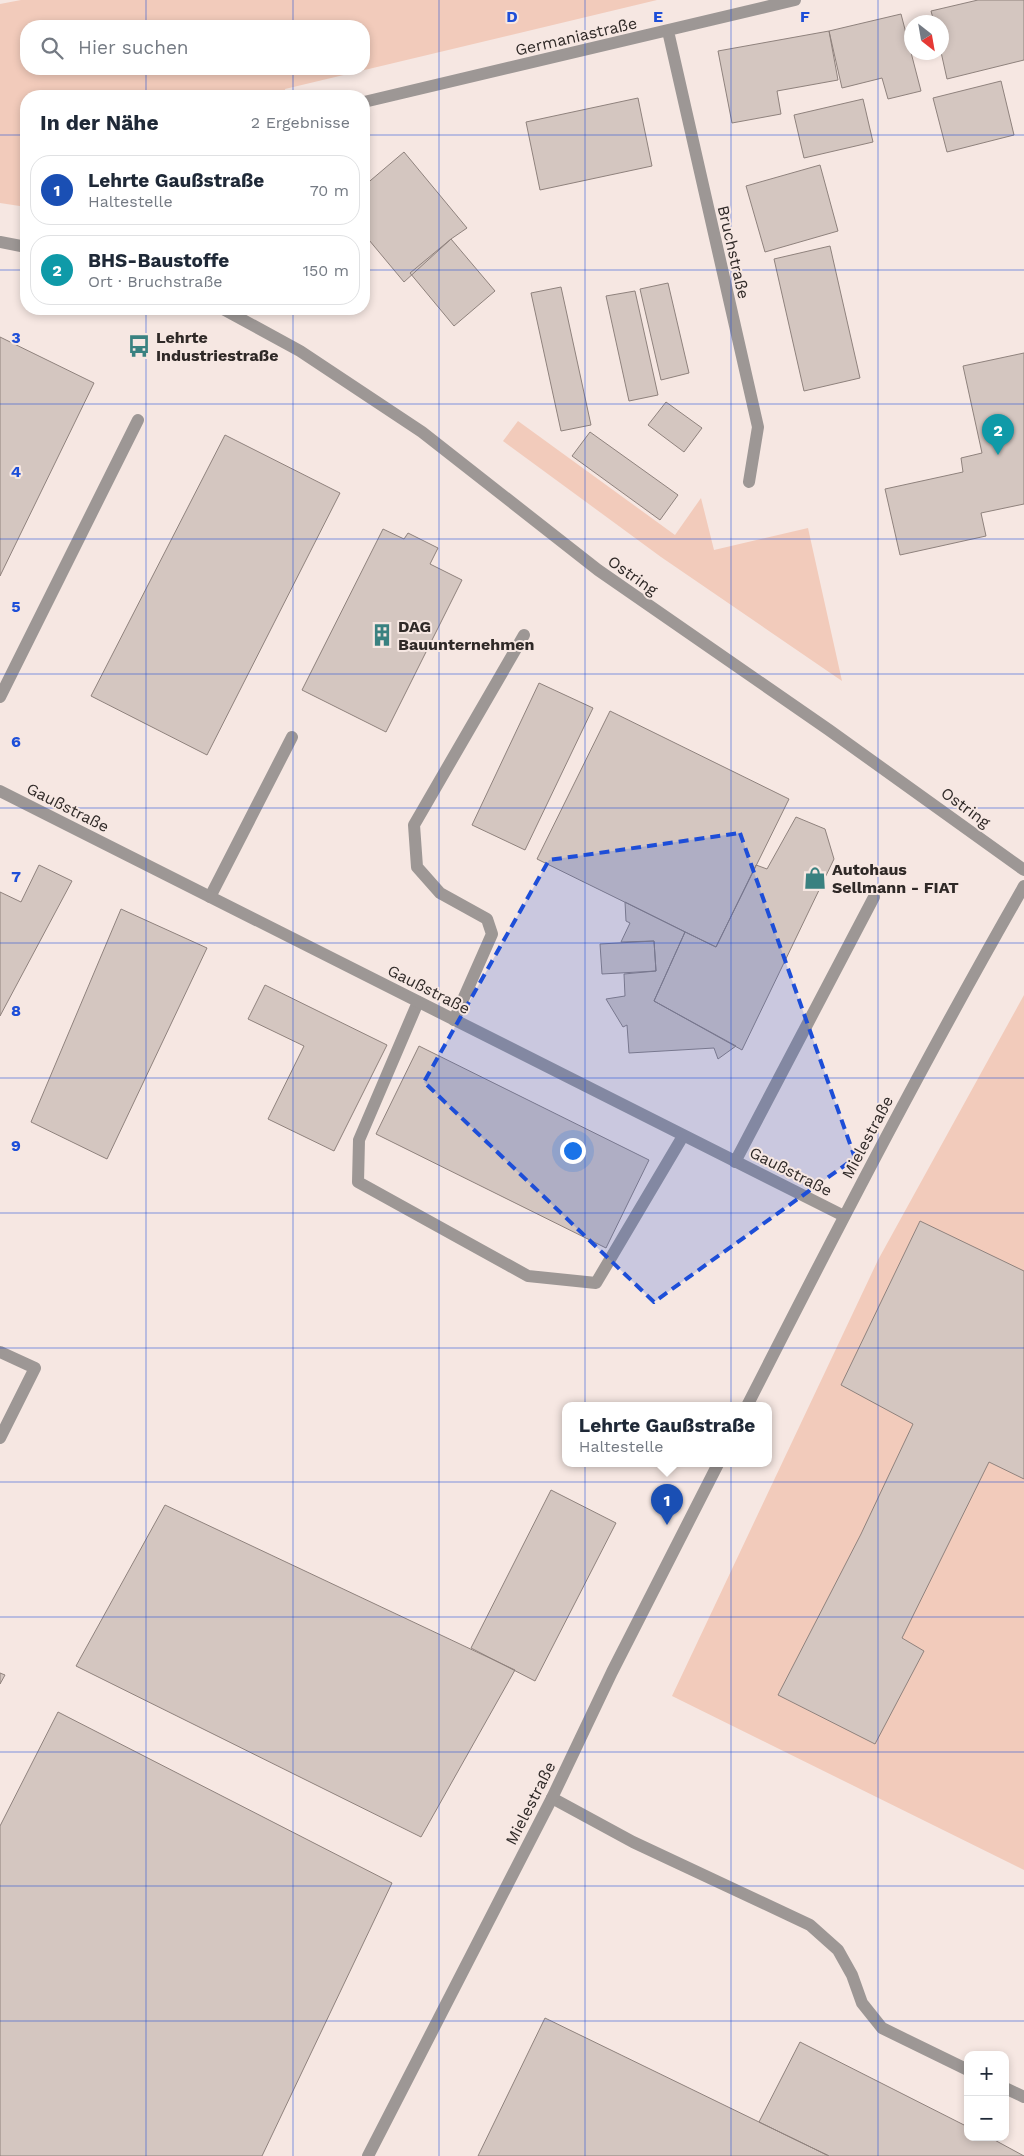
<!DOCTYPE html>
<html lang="de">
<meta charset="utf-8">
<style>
:root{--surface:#fff;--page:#f2f2f3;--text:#1f2937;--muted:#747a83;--line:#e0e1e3;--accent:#398180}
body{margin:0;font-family:"Work Sans",sans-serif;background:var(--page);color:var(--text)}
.controls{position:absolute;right:15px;bottom:15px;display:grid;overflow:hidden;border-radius:10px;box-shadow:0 2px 8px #0003}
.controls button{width:45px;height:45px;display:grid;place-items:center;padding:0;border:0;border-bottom:1px solid var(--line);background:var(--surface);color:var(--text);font:25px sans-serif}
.compass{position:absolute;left:904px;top:15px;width:45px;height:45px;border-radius:50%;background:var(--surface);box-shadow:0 2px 8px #0003;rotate:149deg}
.you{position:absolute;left:572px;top:1150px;width:18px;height:18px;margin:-12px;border:4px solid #fff;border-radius:50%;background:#1a73e8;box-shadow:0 0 0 8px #1a73e833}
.badge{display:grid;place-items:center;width:32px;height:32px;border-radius:50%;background:var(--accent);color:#fff;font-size:16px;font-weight:700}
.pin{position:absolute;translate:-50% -41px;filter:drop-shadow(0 1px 2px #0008)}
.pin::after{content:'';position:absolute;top:26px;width:18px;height:15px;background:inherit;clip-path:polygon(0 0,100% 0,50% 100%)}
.popup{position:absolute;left:562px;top:1402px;width:210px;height:65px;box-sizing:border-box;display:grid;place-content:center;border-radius:10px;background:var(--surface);filter:drop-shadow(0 1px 4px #0005);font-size:16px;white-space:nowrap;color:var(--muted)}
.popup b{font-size:19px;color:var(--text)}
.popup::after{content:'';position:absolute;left:50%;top:100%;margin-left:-10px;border:10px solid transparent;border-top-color:var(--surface)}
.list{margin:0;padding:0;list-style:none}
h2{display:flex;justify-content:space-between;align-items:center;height:65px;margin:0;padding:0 20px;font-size:21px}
h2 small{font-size:16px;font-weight:400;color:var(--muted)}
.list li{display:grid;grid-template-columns:32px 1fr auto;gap:15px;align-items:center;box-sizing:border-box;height:70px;margin:0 10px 10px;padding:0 10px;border:1px solid var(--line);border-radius:20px}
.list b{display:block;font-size:19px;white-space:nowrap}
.list p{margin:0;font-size:16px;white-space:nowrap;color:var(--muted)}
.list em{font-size:16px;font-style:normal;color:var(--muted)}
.icon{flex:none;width:28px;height:28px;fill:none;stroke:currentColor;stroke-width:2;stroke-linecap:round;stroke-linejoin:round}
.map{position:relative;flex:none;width:1024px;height:2156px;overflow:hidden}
.search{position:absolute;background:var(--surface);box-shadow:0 2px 8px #0003;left:20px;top:20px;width:350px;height:55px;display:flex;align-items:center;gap:12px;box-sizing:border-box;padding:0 18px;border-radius:20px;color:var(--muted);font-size:19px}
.panel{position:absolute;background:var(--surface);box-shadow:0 2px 8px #0003;left:20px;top:90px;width:350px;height:225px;border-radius:20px}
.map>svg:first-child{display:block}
.green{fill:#f2cbbb;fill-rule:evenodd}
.building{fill:#d4c6c0;stroke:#8f827d}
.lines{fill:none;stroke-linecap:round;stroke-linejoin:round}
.service{stroke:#9d9795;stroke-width:12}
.minor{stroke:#9d9795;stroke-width:12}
.tertiary{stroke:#9d9795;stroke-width:12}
.marked{fill:#1d4ed8;fill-opacity:0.2;stroke:#1d4ed8;stroke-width:4;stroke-dasharray:10 6;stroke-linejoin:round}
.grid{fill:none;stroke:#1d4ed8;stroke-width:1;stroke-opacity:0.55}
.labels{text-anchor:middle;stroke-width:4;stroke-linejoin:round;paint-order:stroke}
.street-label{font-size:16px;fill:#2f2927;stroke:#f6e7e2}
.poi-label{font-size:16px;font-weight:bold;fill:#2f2927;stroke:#f6e7e2;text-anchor:start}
.grid-label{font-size:16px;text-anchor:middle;font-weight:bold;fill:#1d4ed8;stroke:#f6e7e2;stroke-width:4;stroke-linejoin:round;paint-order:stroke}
</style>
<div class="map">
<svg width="1024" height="2156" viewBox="0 0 1024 2156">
<rect width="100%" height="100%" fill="#f6e7e2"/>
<path class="green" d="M21,0h636l-372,89 1,7h-260v111l-26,-4v-199zM26,26h338v43h-338z
M518,421l157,114 26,-37 13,52 94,-22 34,153 -181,-124 -158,-116z
M1024,995v875l-352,-174 206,-436z"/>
<path class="building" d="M978,0h46v60l-77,19 -6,-27 1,-30h-8l-3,-11z
M901,14l20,77 -33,8 -6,-21 -40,10 -13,-57z
M829,31l9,49 -61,11 4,23 -49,9 -14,-72z
M1001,81l13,54 -67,17 -14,-54z
M638,98l14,68 -112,24 -14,-68z
M863,99l10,43 -69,16 -10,-43z
M404,152l63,76 -16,11 -47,43 -40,-48v-48z
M820,165l18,66 -73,21 -19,-66z
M451,239l44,52 -41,35 -44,-53z
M830,246l30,132 -56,13 -30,-132z
M668,283l21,90 -28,7 -21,-91z
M561,287l30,138 -30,6 -30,-138z
M635,291l23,104 -29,6 -23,-105z
M0,337l94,46 -94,193z
M1024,353v151l-43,9 5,23 -86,19 -15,-66 78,-17 -2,-14 21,-5 -19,-87z
M666,402l36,26 -18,24 -36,-27z
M590,432l88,63 -18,25 -88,-64z
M225,435l115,58 -133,262 -116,-59z
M383,529l21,10 4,-6 30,15 -8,16 32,16 -76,152 -84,-42z
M539,683l54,25 -68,142 -53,-25z
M610,711l179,88 -73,148 -179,-88z
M796,817l29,12 9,30 -92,191 -88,-49 31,-69 31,15 40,-82 11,4z
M39,865l33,16 -72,135v-124l21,10z
M625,902l60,30 -31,69 82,45 -18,13 -4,-11 -85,5 -2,-28 -4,2 -17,-28 19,-3 -1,-22 32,-3 -2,-30 -33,1 9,-19 -4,-2z
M121,909l86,39 -100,211 -76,-37z
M654,941l2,30 -54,3 -2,-30z
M265,985l122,60 -53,106 -66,-32 36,-73 -56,-27z
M419,1046l230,114 -43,88 -230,-114z
M920,1221l104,50v208l-35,-17 -87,176 22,13 -49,93 -97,-49 83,-161 52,-110 -72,-39z
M551,1490l65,33 -81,158 -64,-33z
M165,1505l350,165 -94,167 -345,-171z
M0,1673l5,2 -5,9z
M58,1712l334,171 -130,273h-262v-330z
M545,2018l214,104 70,34h-351z
M800,2042l168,85v10h21l35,19h-195l-70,-34z"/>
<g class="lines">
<path class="service" d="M0,697l138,-277
M210,897l82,-160
M418,1002l-59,138 -1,42 170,94 68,7 87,-147
M454,1020l38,-86 -5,-15 -47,-26 -23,-26 -3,-42 110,-190
M735,1162l139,-265
M0,1352l35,16 -35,70
M552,1798l81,44 177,83 28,25 14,25 10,28 20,25 86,42
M1005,2088l19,9"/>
<path class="minor" d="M668,31l90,396 -9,55
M364,102l431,-102
M0,791l844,425"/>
<path class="tertiary" d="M0,242l26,5
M223,309l77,42 122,81 176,138 231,160 195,140
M747,1406c89,-175 179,-349 277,-520
M368,2156l184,-358 60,-126 106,-208"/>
</g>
<path class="marked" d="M740,833l115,325 -201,144 -230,-220 125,-222z"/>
<path class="grid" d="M146,0v26M293,0v26M439,0v2156M585,0v2156M731,0v2156M878,0v2156M146,69v27M293,69v27M0,135h26M364,135h660M0,270h26M364,270h660M146,309v1847M293,309v1847M0,404h1024M0,539h1024M0,674h1024M0,808h1024M0,943h1024M0,1078h1024M0,1213h1024M0,1348h1024M0,1482h1024M0,1617h1024M0,1752h1024M0,1886h1024M0,2021h1024"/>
<defs>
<symbol id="bus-bare" viewBox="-9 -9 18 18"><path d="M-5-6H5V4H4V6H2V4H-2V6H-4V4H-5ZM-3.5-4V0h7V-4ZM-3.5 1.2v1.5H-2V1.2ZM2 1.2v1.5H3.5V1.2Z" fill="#398180" stroke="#f6e7e2" stroke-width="2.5" paint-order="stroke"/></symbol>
<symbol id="building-bare" viewBox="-9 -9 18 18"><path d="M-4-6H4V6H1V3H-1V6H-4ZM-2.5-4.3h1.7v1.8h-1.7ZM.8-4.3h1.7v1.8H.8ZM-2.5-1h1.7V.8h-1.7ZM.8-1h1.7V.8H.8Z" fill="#398180" stroke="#f6e7e2" stroke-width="2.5" paint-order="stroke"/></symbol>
<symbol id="shop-bare" viewBox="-9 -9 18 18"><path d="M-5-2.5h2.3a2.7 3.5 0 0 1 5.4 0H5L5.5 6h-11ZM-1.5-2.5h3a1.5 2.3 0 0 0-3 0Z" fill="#398180" stroke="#f6e7e2" stroke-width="2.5" paint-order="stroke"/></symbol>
</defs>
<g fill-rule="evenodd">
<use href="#bus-bare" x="123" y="330" width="32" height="32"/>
<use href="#building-bare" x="366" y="619" width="32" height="32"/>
<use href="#shop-bare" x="799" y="862" width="32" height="32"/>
</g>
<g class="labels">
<g class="street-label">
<text transform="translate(576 36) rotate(-13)" y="6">Germaniastraße</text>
<text transform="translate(734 252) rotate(77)" y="6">Bruchstraße</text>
<text transform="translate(633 575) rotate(35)" y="6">Ostring</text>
<text transform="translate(68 807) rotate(27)" y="6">Gaußstraße</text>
<text transform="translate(966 807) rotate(36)" y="6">Ostring</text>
<text transform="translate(429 989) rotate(27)" y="6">Gaußstraße</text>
<text transform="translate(867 1137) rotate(-62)" y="6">Mielestraße</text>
<text transform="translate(791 1171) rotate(27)" y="6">Gaußstraße</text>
<text transform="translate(530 1803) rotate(-63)" y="6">Mielestraße</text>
</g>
<g class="poi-label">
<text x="156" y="343">Lehrte<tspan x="156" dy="18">Industriestraße</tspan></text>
<text x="398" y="632">DAG<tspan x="398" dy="18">Bauunternehmen</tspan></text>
<text x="832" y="875">Autohaus<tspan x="832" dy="18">Sellmann - FIAT</tspan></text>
</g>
</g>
<g class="grid-label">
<text x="512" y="22">D</text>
<text x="658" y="22">E</text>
<text x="805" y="22">F</text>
<text x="16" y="343">3</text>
<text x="16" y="477">4</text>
<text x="16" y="612">5</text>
<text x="16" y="747">6</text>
<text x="16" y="882">7</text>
<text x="16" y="1016">8</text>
<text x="16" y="1151">9</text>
</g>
</svg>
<div class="controls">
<button>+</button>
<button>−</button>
</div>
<svg class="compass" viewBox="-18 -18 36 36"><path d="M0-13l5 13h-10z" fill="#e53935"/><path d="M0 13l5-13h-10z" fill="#747a83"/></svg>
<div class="you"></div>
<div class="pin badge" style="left:667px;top:1525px;background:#1a4fb4">1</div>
<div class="popup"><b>Lehrte Gaußstraße</b>Haltestelle</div>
<div class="pin badge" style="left:998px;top:455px;background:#0f9aa8">2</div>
<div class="search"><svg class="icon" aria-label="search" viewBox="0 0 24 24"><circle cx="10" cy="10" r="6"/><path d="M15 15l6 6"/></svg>Hier suchen</div>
<section class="panel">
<h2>In der Nähe<small>2 Ergebnisse</small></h2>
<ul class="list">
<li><span class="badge" style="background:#1a4fb4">1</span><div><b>Lehrte Gaußstraße</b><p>Haltestelle</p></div><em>70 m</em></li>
<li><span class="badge" style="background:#0f9aa8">2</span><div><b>BHS-Baustoffe</b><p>Ort · Bruchstraße</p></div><em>150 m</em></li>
</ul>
</section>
</div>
